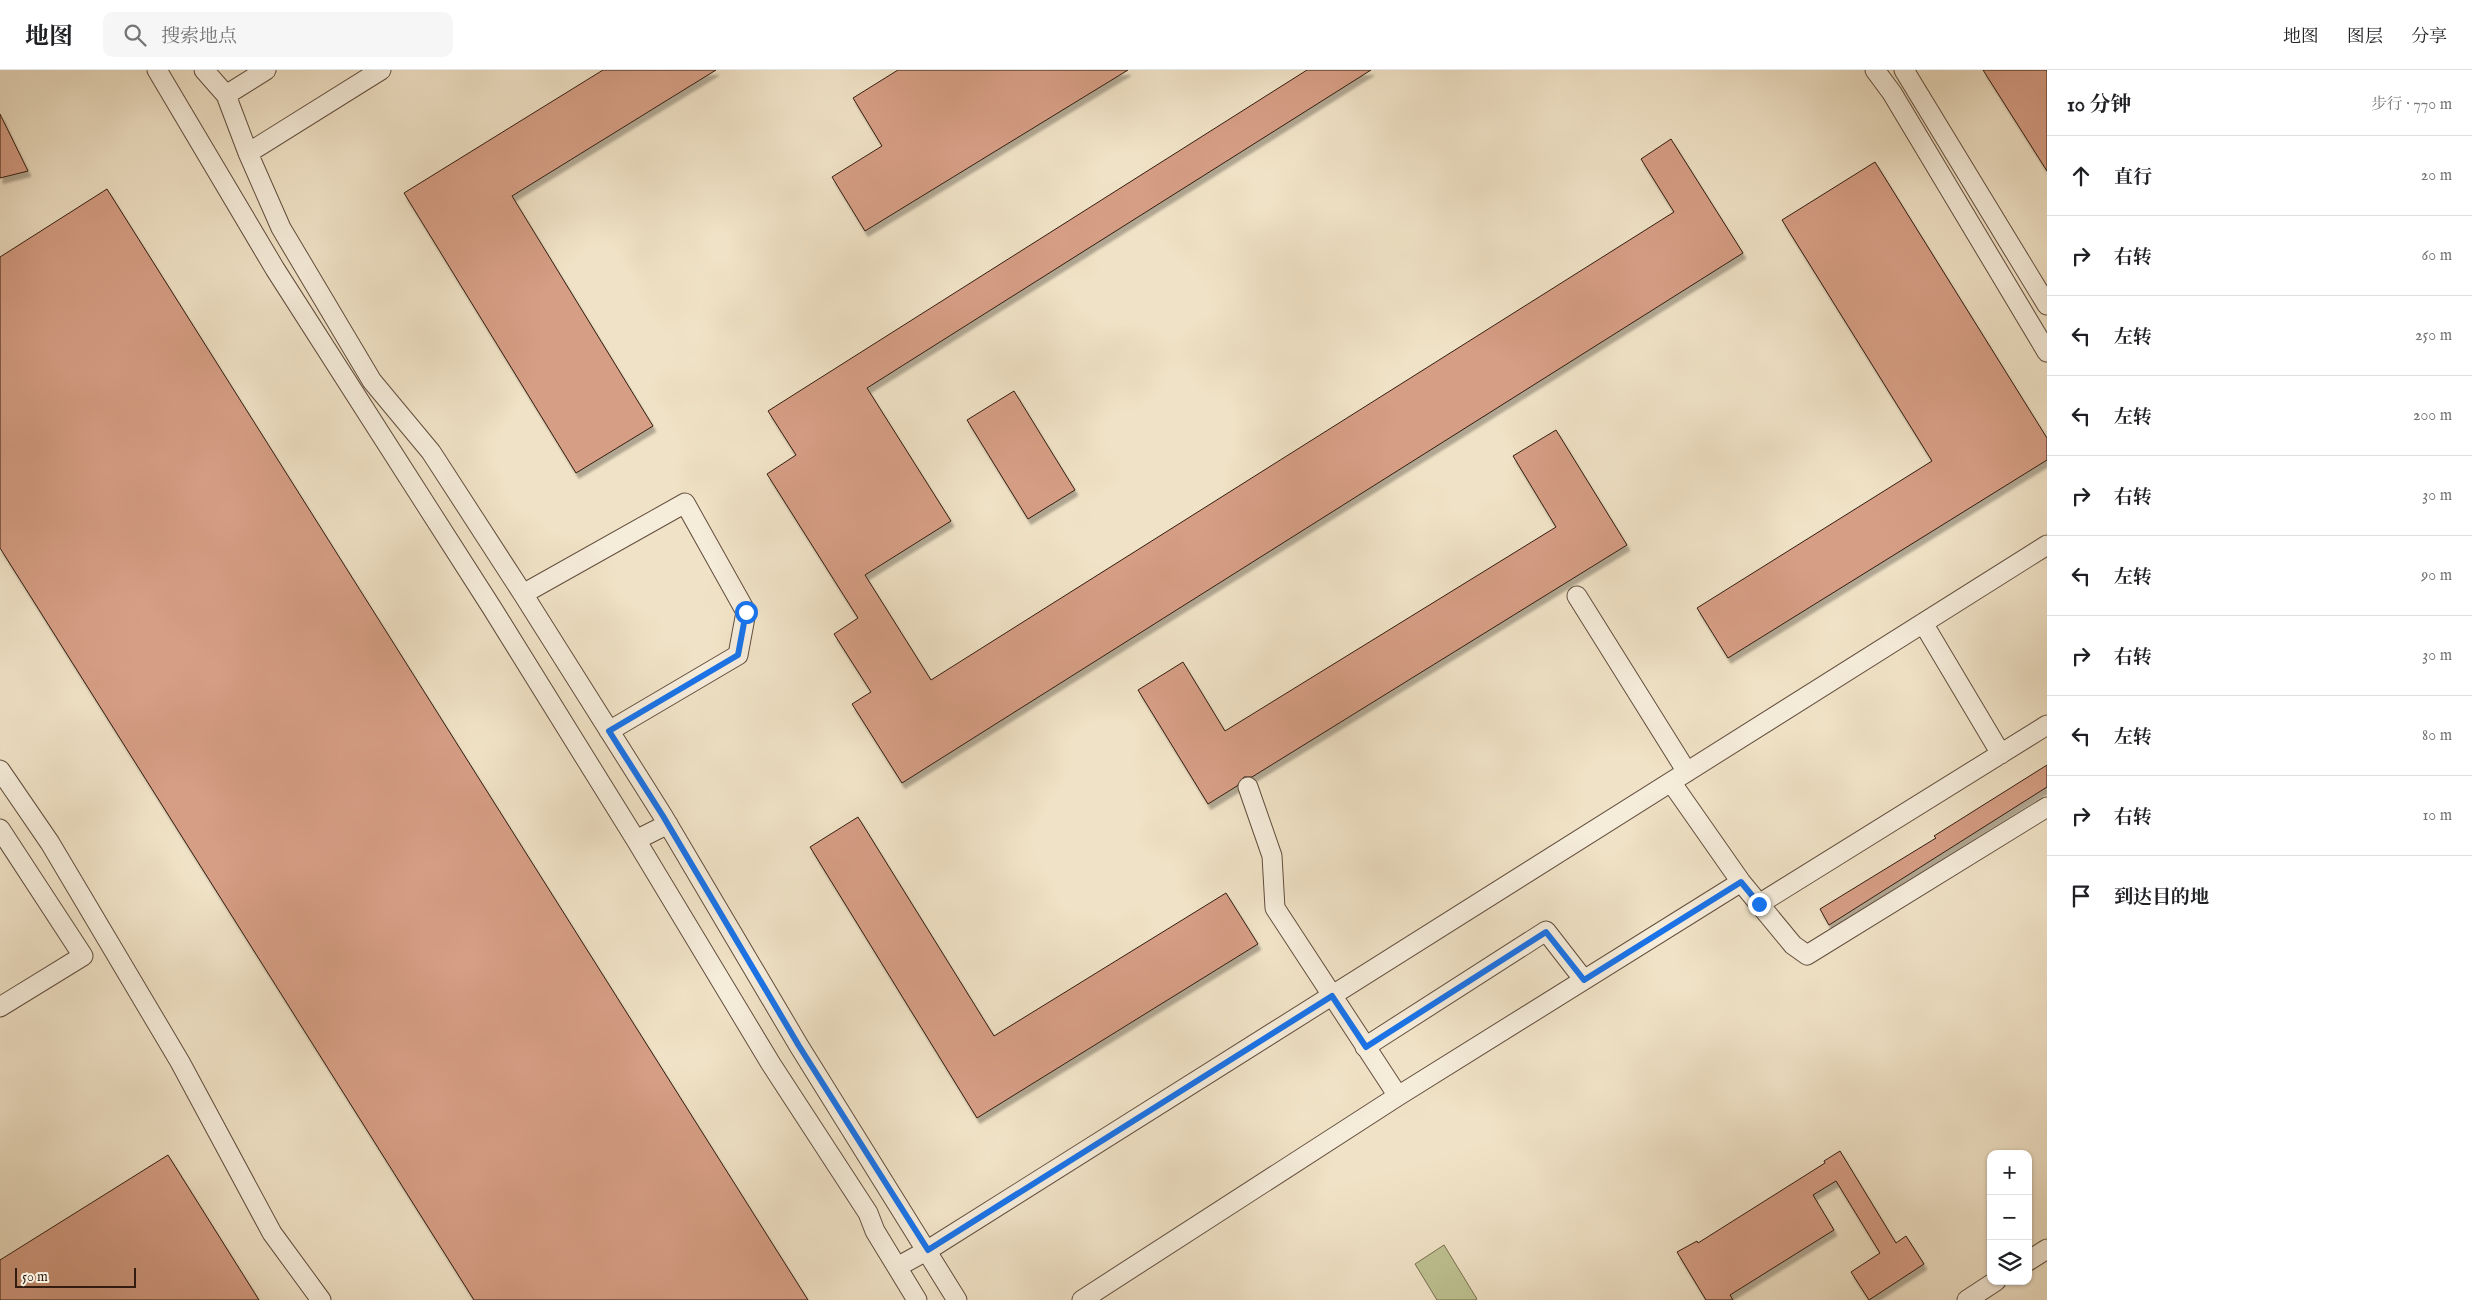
<!DOCTYPE html>
<html lang="zh">
<meta charset="utf-8">
<style>
:root{--surface:#fff;--page:#f6f6f6;--text:#202124;--muted:#757577;--line:#e0e0e0}
body{margin:0;font-family:"IM FELL English","Noto Serif SC",serif;background:var(--page);color:var(--text)}
.controls{position:absolute;right:15px;bottom:15px;display:grid;overflow:hidden;border-radius:10px;box-shadow:0 1px 4px #0004}
.controls button{width:45px;height:45px;display:grid;place-items:center;padding:0;border:0;border-bottom:1px solid var(--line);background:var(--surface);color:var(--text);font:25px sans-serif}
.scale{position:absolute;left:15px;bottom:12px;width:121px;box-sizing:border-box;padding-left:5px;border:2px solid #331d10;border-top:0;font-size:14px;line-height:18px;white-space:nowrap;color:#331d10;-webkit-text-stroke:4px #f5ecda;paint-order:stroke}
.stop{position:absolute;width:15px;height:15px;margin:-11px;border:4px solid #1a73e8;border-radius:50%;background:#fff}
.stop.end{background:#1a73e8;border-color:#fff;box-shadow:0 1px 5px #0008}
.list{margin:0;padding:0;list-style:none}
h2{display:flex;justify-content:space-between;align-items:center;height:65px;margin:0;padding:0 20px;font-size:21px}
h2 small{font-size:16px;font-weight:400;color:var(--muted)}
.list li{display:grid;grid-template-columns:32px 1fr auto;gap:15px;align-items:center;box-sizing:border-box;height:80px;padding:0 20px;border-top:1px solid var(--line)}
.list b{display:block;font-size:19px;white-space:nowrap}
.list em{font-size:16px;font-style:normal;color:var(--muted)}
.icon{flex:none;width:28px;height:28px;fill:none;stroke:currentColor;stroke-width:2;stroke-linecap:round;stroke-linejoin:round}
.map{position:relative;flex:none;width:2047px;height:1230px;overflow:hidden}
header{display:flex;align-items:center;gap:30px;box-sizing:border-box;height:70px;padding:0 25px;background:var(--surface);border-bottom:1px solid var(--line)}
header strong{font-size:24px}
nav{display:flex;gap:28px;margin-inline-start:auto;font-size:18px}
.search{width:350px;height:45px;background:var(--page);display:flex;align-items:center;gap:12px;box-sizing:border-box;padding:0 18px;border-radius:10px;color:var(--muted);font-size:19px}
main{display:flex}
aside{flex:1;background:var(--surface)}
.map>svg:first-child{display:block}
.green{fill:#bec292;stroke:#787051}
.building{fill:#d69e85;stroke:#331d10;filter:url(#shadow)}
.lines{fill:none;stroke-linecap:round;stroke-linejoin:round}
.minor-casing{stroke:#624e3e;stroke-width:21}
.minor{stroke:#f5ecda;stroke-width:19}
.route{stroke:#1a73e8;stroke-width:6}
</style>
<header>
<strong>地图</strong>
<div class="search"><svg class="icon" aria-label="search" viewBox="0 0 24 24"><circle cx="10" cy="10" r="6"/><path d="M15 15l6 6"/></svg>搜索地点</div>
<nav><a>地图</a><a>图层</a><a>分享</a></nav>
</header>
<main>
<div class="map">
<svg width="2047" height="1230" viewBox="0 0 2047 1230">
<defs>
<filter id="shadow"><feDropShadow dx="3" dy="5.5" stdDeviation="1" flood-color="#0004"/></filter>
</defs>
<rect width="100%" height="100%" fill="#f0e2c6"/>
<filter id="stains"><feTurbulence type="fractalNoise" baseFrequency=".004" numOctaves="4"/><feColorMatrix values="0 0 0 0 .2 0 0 0 0 .09 0 0 0 0 .02 0 0 0 .5 -.17"/></filter>
<radialGradient id="worn" r=".72"><stop offset=".6" stop-color="#630" stop-opacity="0"/><stop offset="1" stop-color="#630" stop-opacity=".3"/></radialGradient>
<path class="green" d="M1444,1175l33,54 -2,1h-38l-22,-36z"/>
<path class="building" d="M603,0h113l-204,126 141,230 -77,47 -172,-280z
M898,0h230l-263,161 -33,-54 50,-31 -29,-48z
M1307,0h64l-504,318 84,133 -86,54 66,105 743,-468 -33,-53 30,-20 72,114 -841,530 -50,-79 19,-12 -37,-58 24,-16 -91,-144 29,-19 -28,-44z
M1983,0h64v101z
M0,44l28,57 -28,7z
M1875,92l172,276v22l-319,198 -31,-50 235,-147 -150,-241z
M107,119l701,1111h-334l-474,-752v-291z
M1014,321l61,99 -47,29 -61,-99z
M1556,360l71,115 -375,232h-8l-7,9 -29,18 -70,-114 45,-28 42,69 331,-204 -43,-71z
M2047,695v22l-218,138 -9,-16 116,-71 -2,-2z
M858,747l136,219 232,-143 32,51 -281,174 -167,-271z
M1840,1081l56,92 10,-7 18,28 -55,36 -18,-28 29,-19 -44,-72 -23,14 21,35 -104,65 3,5h-27l-29,-48 20,-11 1,2 127,-80 -1,-2z
M168,1085l91,145h-259v-40z"/>
<g class="lines">
<defs>
<path id="minor" d="M157,0l118,199 217,339 144,232 135,224 97,149 7,18 42,69
M204,0l22,25 40,-25
M1875,0l17,23 155,259
M1904,0l143,235
M226,25l22,58 33,75 91,153 59,71 92,142 140,222 136,230 158,254
M248,83l133,-83
M523,524l162,-91 61,109 -8,43 -129,76
M1577,526l110,176
M1923,553l78,131
M0,700l50,73 130,219 92,171 49,67
M1671,712l70,100 52,63 14,10 240,-148
M1248,717l24,69 3,52 123,188
M0,759l83,127 -83,51
M636,770l32,-16
M1759,834l288,-179
M1365,977l181,-116 38,49
M2028,1191l19,-12
M897,1197l31,-17 1119,-705
M1082,1230l316,-204 343,-214
M1967,1230l29,-19"/>
</defs>
<use href="#minor" class="minor-casing"/>
<use href="#minor" class="minor"/>
</g>
<g class="lines">
<path class="route" d="M746,542l-8,43 -129,76 54,85 136,230 129,204 404,-254 34,51 180,-115 38,48 157,-98 18,22"/>
</g>
<rect width="100%" height="100%" filter="url(#stains)"/>
<rect width="100%" height="100%" fill="url(#worn)"/>
</svg>
<div class="controls">
<button>+</button>
<button>−</button>
<button><svg class="icon" aria-label="layers" viewBox="0 0 24 24"><path d="M12 4l9 5-9 5-9-5zM3 14l9 5 9-5"/></svg></button>
</div>
<div class="scale">50 m</div>
<div class="stop" style="left:746px;top:542px"></div>
<div class="stop end" style="left:1759px;top:834px"></div>
</div>
<aside>
<h2>10 分钟<small>步行 · 770 m</small></h2>
<ul class="list">
<li><svg class="icon" aria-label="ahead" viewBox="0 0 24 24"><path d="M12 20V5M6 11l6-6 6 6"/></svg><div><b>直行</b></div><em>20 m</em></li>
<li><svg class="icon" aria-label="right" viewBox="0 0 24 24"><path d="M7 20v-9h11M14 6l5 5-5 5"/></svg><div><b>右转</b></div><em>60 m</em></li>
<li><svg class="icon" aria-label="left" viewBox="0 0 24 24"><path d="M17 20v-9H6M10 6l-5 5 5 5"/></svg><div><b>左转</b></div><em>250 m</em></li>
<li><svg class="icon" aria-label="left" viewBox="0 0 24 24"><path d="M17 20v-9H6M10 6l-5 5 5 5"/></svg><div><b>左转</b></div><em>200 m</em></li>
<li><svg class="icon" aria-label="right" viewBox="0 0 24 24"><path d="M7 20v-9h11M14 6l5 5-5 5"/></svg><div><b>右转</b></div><em>30 m</em></li>
<li><svg class="icon" aria-label="left" viewBox="0 0 24 24"><path d="M17 20v-9H6M10 6l-5 5 5 5"/></svg><div><b>左转</b></div><em>90 m</em></li>
<li><svg class="icon" aria-label="right" viewBox="0 0 24 24"><path d="M7 20v-9h11M14 6l5 5-5 5"/></svg><div><b>右转</b></div><em>30 m</em></li>
<li><svg class="icon" aria-label="left" viewBox="0 0 24 24"><path d="M17 20v-9H6M10 6l-5 5 5 5"/></svg><div><b>左转</b></div><em>80 m</em></li>
<li><svg class="icon" aria-label="right" viewBox="0 0 24 24"><path d="M7 20v-9h11M14 6l5 5-5 5"/></svg><div><b>右转</b></div><em>10 m</em></li>
<li><svg class="icon" aria-label="arrive" viewBox="0 0 24 24"><path d="M6 21V4h12l-3 4 3 4H6"/></svg><div><b>到达目的地</b></div></li>
</ul>
</aside>
</main>
